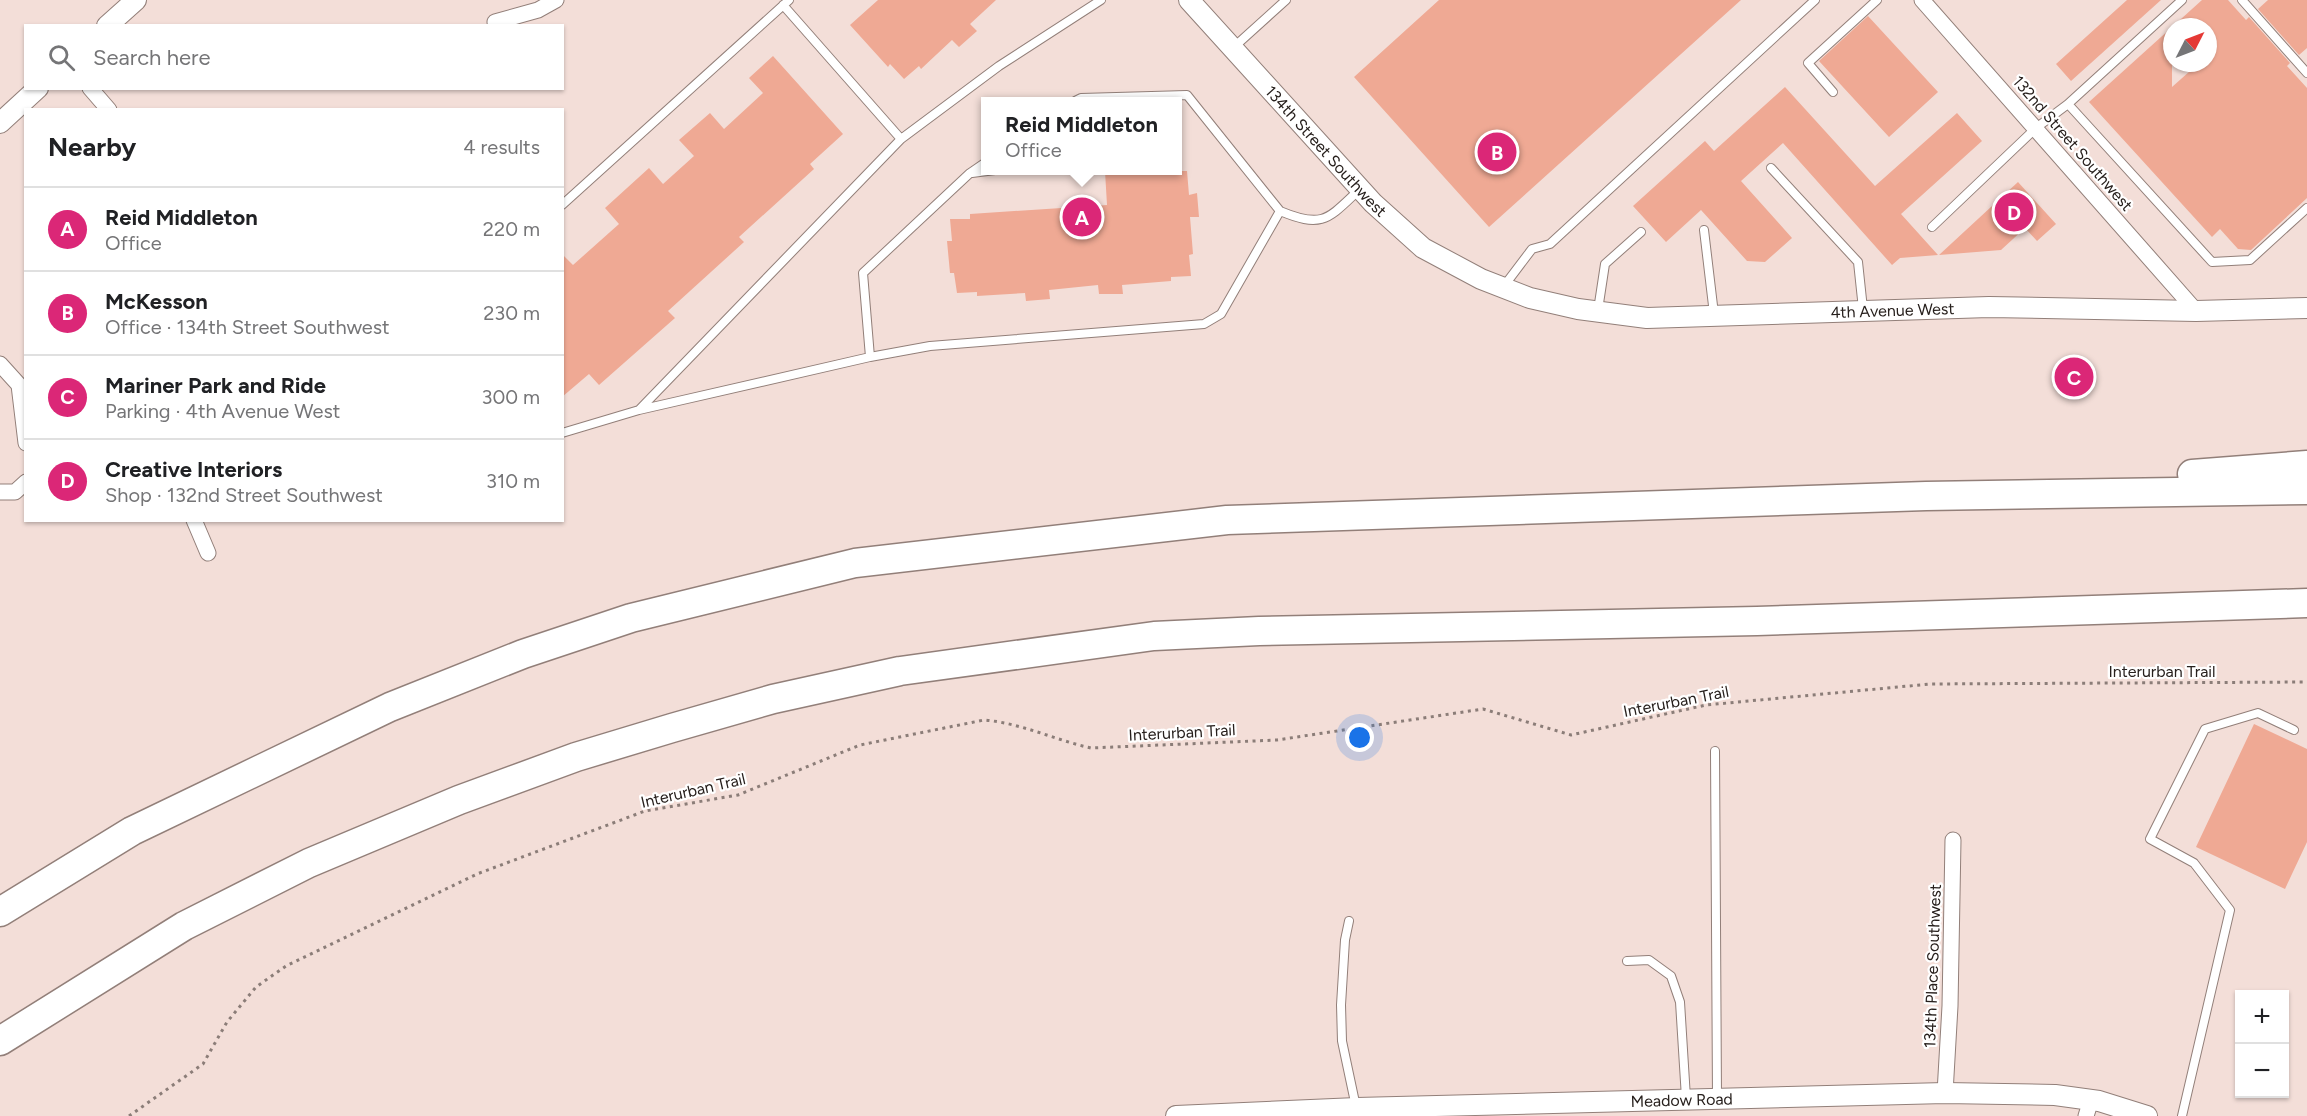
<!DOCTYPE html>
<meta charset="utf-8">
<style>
:root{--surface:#fff;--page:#f2f2f2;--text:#202124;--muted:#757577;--line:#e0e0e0;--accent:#db2777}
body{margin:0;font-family:Figtree,sans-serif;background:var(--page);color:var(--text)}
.controls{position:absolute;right:18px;bottom:18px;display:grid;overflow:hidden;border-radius:0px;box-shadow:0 2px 4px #0004}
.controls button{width:54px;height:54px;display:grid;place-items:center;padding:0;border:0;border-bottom:2px solid var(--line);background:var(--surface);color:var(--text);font:30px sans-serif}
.compass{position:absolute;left:2163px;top:18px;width:54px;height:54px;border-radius:50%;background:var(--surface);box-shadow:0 2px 4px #0004;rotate:48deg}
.you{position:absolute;left:1360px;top:738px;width:21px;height:21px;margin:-15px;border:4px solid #fff;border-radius:50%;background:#1a73e8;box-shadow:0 0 0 9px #1a73e833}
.badge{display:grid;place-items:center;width:39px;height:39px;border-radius:50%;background:var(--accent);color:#fff;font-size:20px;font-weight:700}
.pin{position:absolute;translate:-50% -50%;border:3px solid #fff;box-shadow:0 2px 6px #0006}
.popup{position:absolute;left:981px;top:97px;width:201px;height:78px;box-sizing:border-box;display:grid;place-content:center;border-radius:0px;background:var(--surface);filter:drop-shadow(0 2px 4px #0005);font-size:20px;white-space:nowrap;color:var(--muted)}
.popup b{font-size:22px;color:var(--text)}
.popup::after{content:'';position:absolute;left:50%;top:100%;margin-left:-12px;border:12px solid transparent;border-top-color:var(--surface)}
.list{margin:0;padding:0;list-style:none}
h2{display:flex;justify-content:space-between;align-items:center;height:78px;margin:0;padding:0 24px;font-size:26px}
h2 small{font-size:20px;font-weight:400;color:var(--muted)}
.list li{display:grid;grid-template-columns:39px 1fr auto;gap:18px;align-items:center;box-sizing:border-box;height:84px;padding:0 24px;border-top:2px solid var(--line)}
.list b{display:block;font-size:22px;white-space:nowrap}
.list p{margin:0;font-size:20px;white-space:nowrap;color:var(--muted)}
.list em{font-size:20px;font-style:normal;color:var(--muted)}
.icon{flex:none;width:33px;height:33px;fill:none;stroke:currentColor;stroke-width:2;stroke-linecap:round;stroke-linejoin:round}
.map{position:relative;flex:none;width:2307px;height:1116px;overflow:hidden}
.search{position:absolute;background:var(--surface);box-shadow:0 2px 4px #0004;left:24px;top:24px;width:540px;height:66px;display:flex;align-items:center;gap:15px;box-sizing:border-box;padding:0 21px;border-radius:0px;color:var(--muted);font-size:22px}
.panel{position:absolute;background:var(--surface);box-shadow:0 2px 4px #0004;left:24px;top:108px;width:540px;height:414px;border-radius:0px}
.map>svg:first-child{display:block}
.building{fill:#efa994;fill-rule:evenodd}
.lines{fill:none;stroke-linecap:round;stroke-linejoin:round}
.service-casing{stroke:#927f79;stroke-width:10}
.minor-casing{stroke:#927f79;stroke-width:17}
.tertiary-casing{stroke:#927f79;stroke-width:22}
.motorway-casing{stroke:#927f79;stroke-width:31}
.path{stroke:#8b7d78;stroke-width:3;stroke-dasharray:3 4.5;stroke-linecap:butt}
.service{stroke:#fff;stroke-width:8}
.minor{stroke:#fff;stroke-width:15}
.tertiary{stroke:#fff;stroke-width:20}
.motorway{stroke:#fff;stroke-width:28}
.labels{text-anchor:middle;stroke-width:4.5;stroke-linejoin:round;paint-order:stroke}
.street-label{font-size:16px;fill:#27201d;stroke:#fff}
</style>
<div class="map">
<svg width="2307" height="1116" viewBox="0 0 2307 1116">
<rect width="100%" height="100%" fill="#f3ded8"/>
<path class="building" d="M878,0h118l-26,24 7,7 -18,16 -7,-7 -31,29 -2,-3 -15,13 -14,-15 -2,3 -38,-42z
M1439,0h302l-252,227 -135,-150z
M2127,0h34l-90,81 -15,-17z
M2202,0h26l18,20 3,-3 41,46 -3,3 20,22v110l-56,52 -13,-1 -18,-20 -8,8 -123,-135zM2172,27h36v36h-9l-27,24z
M2268,0h39v48l-8,7 -41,-46z
M1868,16l70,76 -49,45 -70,-76z
M773,56l70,78 -33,30 4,5 -75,68 5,5 -76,69 7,7 -76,67 -10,-11 -27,23v-143l11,11 46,-41 -14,-16 44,-40 14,16 31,-28 -15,-16 31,-27 14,16 39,-36 -14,-15z
M1785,87l90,99 82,-73 25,28 -81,73 37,41 -38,3 -8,7 -109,-122 -42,38 51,57 -27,24 -18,-1 -46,-51 -35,32 -33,-36 72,-65 9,10z
M1105,171h82l2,24 8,-2 2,24h-9l3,37 -4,1 2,21 -20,1v4l-49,4 1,9h-24l-1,-9 -49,5 1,9 -24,2 -1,-8 -48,3v-4l-20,1 -3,-20h-4l-3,-32h5l-2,-22h20v-5l137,-9z
M2018,182l38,42 -19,17 -12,-13 -24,22 -62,5z
M2254,724l53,25v93l-22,47 -89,-42z"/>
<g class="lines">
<defs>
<path id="service" d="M2182,0l-114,104 144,158 38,-2 57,-52
M2242,0l65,73
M783,5l118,134
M1234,47l52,-47
M1833,92l-25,-29 69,-63
M1075,101l6,-3 106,-3 93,116 -59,103 -17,10 -274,22 -60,11 -231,53 262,-271 98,-73 102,-66
M1771,168l87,94 5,47
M972,173l23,-3
M562,205l227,-205
M1280,211c43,18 48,8 79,-21
M1932,227l104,-99 32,-24
M1704,230l10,84
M1504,286l28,-37 18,-5 265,-244
M1598,310l7,-46 36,-32
M870,357l-7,-84 107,-100 16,-11
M562,433l77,-23
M1715,751l2,347
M1349,921l-4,19 -4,65 1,36 14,66
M1627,961l22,-1 22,16 9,26 6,96
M2182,1116l48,-206 -36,-47 -44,-24 55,-110 53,-16 36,17"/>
<path id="minor" d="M1922,0l274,311
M495,22l43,-12 18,-10
M90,88l19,22
M0,364l19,21 7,58
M0,492h15l11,-10
M194,520l14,33
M1945,1093l5,-87 3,-166
M2086,1116l5,-16"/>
<g id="tertiary">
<path id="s1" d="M1189,0l184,203 50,45 58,31 49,19 48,11 69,9 342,-11 207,4 111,-3"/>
<path d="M107,26l29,-26"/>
<path d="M0,123l38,-35"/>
<path id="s2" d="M1176,1116l181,-8 588,-15 110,2 44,6 48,15"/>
</g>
<path id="motorway" d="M2192,474l115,-9
M0,912l132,-81 258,-124 133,-53 108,-36 224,-55 372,-43 699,-24 381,-6
M0,1041l184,-115 125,-63 150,-63 117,-43 96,-29 101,-29 127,-28 254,-35 105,-5 498,-10 550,-18"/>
</defs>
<use href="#service" class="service-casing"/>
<use href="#minor" class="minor-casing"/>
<use href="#tertiary" class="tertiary-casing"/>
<use href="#motorway" class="motorway-casing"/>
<path class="path" d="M129,1116l74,-52 24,-42 29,-35 30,-21 191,-92 168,-63 93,-16 122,-50 124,-25c37,3 71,20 107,28l186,-8 206,-31 88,26 135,-30 224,-21 377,-2"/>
<use href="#service" class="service"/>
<use href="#minor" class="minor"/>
<use href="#tertiary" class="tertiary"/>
<use href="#motorway" class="motorway"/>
</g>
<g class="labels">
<g class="street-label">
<text transform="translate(2073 143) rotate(49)" y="6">132nd Street Southwest</text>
<text dy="6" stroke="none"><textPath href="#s1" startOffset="204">134th Street Southwest</textPath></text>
<text dy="6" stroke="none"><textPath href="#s1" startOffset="824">4th Avenue West</textPath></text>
<text x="2162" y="677">Interurban Trail</text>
<text transform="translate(1676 701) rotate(-11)" y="6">Interurban Trail</text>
<text transform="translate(1182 732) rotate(-3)" y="6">Interurban Trail</text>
<text transform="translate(693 790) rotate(-13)" y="6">Interurban Trail</text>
<text transform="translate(1932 966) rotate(-88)" y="6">134th Place Southwest</text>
<text dy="6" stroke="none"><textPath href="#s2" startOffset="506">Meadow Road</textPath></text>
</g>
</g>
</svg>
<div class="controls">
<button>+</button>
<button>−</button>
</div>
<svg class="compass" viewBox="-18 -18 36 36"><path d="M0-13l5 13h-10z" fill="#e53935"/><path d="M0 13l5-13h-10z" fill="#757577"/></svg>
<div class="you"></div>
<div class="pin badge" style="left:1082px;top:217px">A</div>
<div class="popup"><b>Reid Middleton</b>Office</div>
<div class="pin badge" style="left:1497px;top:152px">B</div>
<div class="pin badge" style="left:2074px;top:377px">C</div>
<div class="pin badge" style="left:2014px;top:212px">D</div>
<div class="search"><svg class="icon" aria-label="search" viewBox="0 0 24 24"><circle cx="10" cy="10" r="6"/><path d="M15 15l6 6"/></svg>Search here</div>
<section class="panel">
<h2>Nearby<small>4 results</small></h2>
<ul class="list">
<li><span class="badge">A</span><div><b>Reid Middleton</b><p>Office</p></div><em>220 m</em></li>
<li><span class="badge">B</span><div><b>McKesson</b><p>Office · 134th Street Southwest</p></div><em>230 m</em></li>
<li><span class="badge">C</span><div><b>Mariner Park and Ride</b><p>Parking · 4th Avenue West</p></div><em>300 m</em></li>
<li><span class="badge">D</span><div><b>Creative Interiors</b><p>Shop · 132nd Street Southwest</p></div><em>310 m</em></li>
</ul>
</section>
</div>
